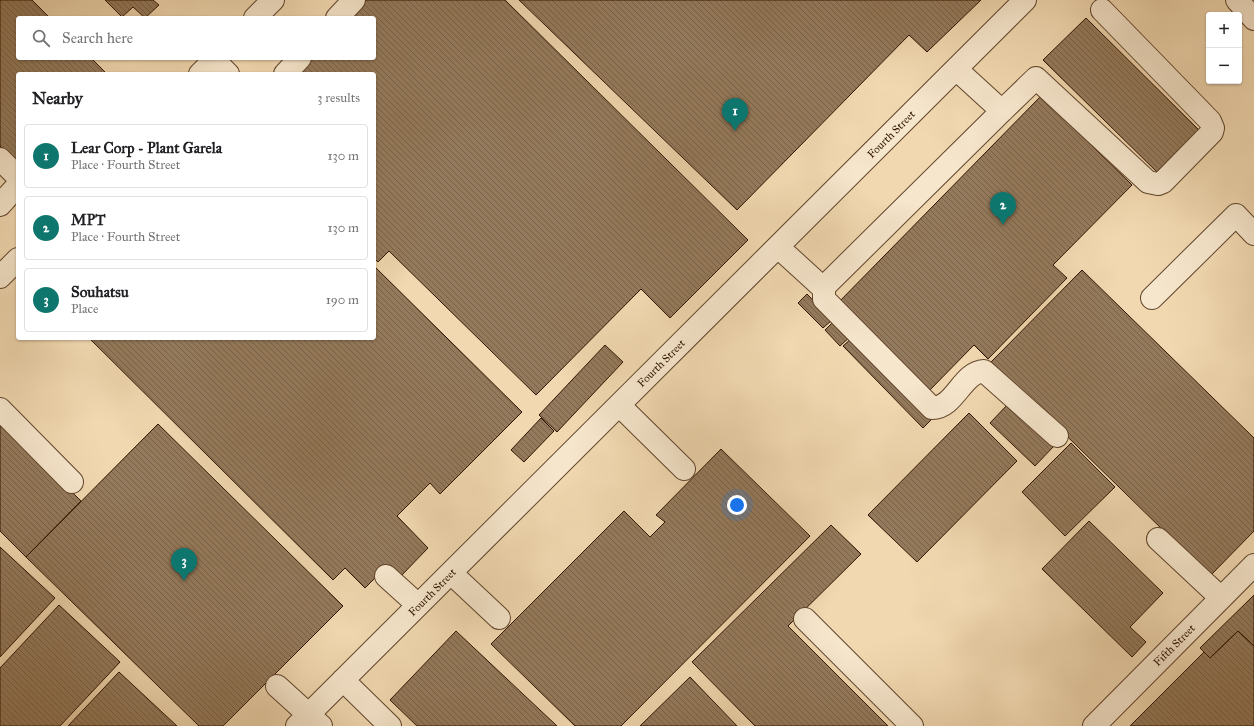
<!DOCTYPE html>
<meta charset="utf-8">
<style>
:root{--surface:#fff;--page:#f6f6f6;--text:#202124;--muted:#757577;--line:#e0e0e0;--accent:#0f766e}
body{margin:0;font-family:"IM FELL Great Primer",serif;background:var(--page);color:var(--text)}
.controls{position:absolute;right:12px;top:12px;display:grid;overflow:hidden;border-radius:4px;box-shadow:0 1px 3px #0004}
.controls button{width:36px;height:36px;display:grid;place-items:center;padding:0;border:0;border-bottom:1px solid var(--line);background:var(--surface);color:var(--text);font:20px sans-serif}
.you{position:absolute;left:737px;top:505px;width:14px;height:14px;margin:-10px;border:3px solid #fff;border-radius:50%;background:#1a73e8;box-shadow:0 0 0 6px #1a73e833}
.badge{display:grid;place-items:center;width:26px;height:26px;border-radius:50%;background:var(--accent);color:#fff;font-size:13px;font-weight:700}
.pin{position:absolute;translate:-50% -33px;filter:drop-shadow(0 1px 2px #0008)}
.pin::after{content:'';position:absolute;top:21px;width:14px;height:12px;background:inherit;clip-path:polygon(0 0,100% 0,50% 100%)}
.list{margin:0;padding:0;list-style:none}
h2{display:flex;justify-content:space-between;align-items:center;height:52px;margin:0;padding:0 16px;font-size:17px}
h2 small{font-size:13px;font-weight:400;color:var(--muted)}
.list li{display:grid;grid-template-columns:26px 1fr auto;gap:12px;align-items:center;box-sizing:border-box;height:64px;margin:0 8px 8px;padding:0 8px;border:1px solid var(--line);border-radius:4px}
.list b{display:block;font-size:15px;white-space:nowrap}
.list p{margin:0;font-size:13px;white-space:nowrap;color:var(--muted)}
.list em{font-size:13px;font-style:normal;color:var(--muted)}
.icon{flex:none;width:22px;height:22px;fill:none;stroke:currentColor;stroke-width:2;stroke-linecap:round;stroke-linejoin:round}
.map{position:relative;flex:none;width:1254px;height:726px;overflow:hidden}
.search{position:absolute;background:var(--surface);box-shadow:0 1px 3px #0004;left:16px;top:16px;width:360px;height:44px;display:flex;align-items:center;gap:10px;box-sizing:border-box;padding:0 14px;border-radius:4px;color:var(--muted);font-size:15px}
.panel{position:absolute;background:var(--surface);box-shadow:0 1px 3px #0004;left:16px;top:72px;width:360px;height:268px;border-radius:4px}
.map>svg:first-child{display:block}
.building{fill:url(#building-back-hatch);stroke:#301400}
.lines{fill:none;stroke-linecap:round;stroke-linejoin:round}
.minor-casing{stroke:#60452c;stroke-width:24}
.minor{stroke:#f6e6cc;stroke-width:22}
.labels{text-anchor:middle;stroke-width:4;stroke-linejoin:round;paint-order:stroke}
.street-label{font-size:11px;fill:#301400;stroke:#f6e6cc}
</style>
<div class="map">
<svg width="1254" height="726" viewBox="0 0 1254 726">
<defs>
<pattern id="building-back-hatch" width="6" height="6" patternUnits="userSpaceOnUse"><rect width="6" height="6" fill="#947a5c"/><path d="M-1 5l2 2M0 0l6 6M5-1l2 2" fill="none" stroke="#79634a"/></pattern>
</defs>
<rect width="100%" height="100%" fill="#f1d8b0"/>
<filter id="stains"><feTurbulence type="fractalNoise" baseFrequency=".005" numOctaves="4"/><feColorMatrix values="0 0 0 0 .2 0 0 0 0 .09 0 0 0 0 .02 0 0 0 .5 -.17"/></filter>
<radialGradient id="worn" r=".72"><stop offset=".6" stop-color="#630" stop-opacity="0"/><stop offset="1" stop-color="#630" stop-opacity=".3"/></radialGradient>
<path class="building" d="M0,0h32l18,18h-32v40h73l16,16h-89v90l-18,-18z
M105,0h48l6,5 -14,13 -12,-11 -11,10z
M363,0h142l243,240 -78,78 -29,-29 -105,106 -147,-144 -11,11 -4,-4v-184h-85l16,-16h69v-40h-29z
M519,0h462l-54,52 -18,-17 -172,175z
M1086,18l118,117 -42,42 -119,-117z
M1041,96l91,89 -79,80 14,13 -79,81 -14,-14 -49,50 -91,-88z
M374,266l148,146 -82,82 -10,-11 -33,33 31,32 -28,29 -12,-12 -23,23 -20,-20 -12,12 -244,-242h285z
M1082,270l172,168v93l-44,45 -219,-214z
M807,294l25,26 -9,8 -25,-25z
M836,319l16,16 -12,11 -15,-16z
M853,337l80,81 -10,10 -80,-82z
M605,345l18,17 -66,70 -18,-17z
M1009,403l45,43 -19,20 -45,-43z
M969,413l48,48 -100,101 -49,-47z
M541,418l13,13 -30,31 -13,-12z
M0,422l81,79 -55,56 -26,-26z
M158,424l185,182 -120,120h-24l-173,-169z
M1071,443l44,44 -50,49 -43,-44z
M721,449l89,87 -189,190h-46l-84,-82 133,-133 26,26 15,-15 -9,-7z
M1089,521l74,72 -33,34 16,15 -14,15 -90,-88z
M831,525l30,29 -73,72 100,100h-133l-63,-64z
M0,547l55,51 -55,59z
M1254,595v51l-16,-15 -28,27 -10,-10z
M59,605l61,57 -60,64h-60v-58z
M456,631l101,95h-140l-27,-26z
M1238,631l16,15v80h-124l74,-74 6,6z
M119,672l58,54h-109z
M690,677l47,49h-97z"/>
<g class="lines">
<defs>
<path id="minor" d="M1237,0l17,19
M255,18l18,-18
M337,18l17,-18
M214,60l14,14
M956,69l46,42 -176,174 -2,4v10l108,109c23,0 30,-36 52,-37l73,65
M200,74l16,-16
M285,74l15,-16
M1002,111l34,-33 112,104 10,2 5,-2 49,-50 1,-4 -3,-7 -108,-111
M0,159l18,18
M0,205l18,-20
M778,247l46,42
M0,277l18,-18
M1152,298l84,-83 18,19
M619,405l65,64
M0,409l72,73
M1158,539l63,59
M451,573l48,45
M386,576l32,29
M805,619l107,107
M343,680l47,46
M277,686l44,40
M297,726l728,-726
M1094,726l160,-161"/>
</defs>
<use href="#minor" class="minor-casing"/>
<use href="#minor" class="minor"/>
</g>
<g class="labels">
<g class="street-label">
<text transform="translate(891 134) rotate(-45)" y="4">Fourth Street</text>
<text transform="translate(661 363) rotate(-45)" y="4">Fourth Street</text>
<text transform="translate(432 592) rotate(-45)" y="4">Fourth Street</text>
<text transform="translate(1174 645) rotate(-45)" y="4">Fifth Street</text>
</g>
</g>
<rect width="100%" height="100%" filter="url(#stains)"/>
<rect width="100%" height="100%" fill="url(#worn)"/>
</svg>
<div class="controls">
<button>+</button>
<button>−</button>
</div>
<div class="you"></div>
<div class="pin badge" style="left:735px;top:131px">1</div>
<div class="pin badge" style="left:1003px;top:225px">2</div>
<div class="pin badge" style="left:184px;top:581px">3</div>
<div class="search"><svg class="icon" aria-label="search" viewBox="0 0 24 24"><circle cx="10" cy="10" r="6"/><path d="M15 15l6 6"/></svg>Search here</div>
<section class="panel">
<h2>Nearby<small>3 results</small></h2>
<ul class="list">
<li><span class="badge">1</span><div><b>Lear Corp - Plant Garela</b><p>Place · Fourth Street</p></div><em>130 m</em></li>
<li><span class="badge">2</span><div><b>MPT</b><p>Place · Fourth Street</p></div><em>130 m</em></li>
<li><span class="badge">3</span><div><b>Souhatsu</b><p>Place</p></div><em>190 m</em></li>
</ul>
</section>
</div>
